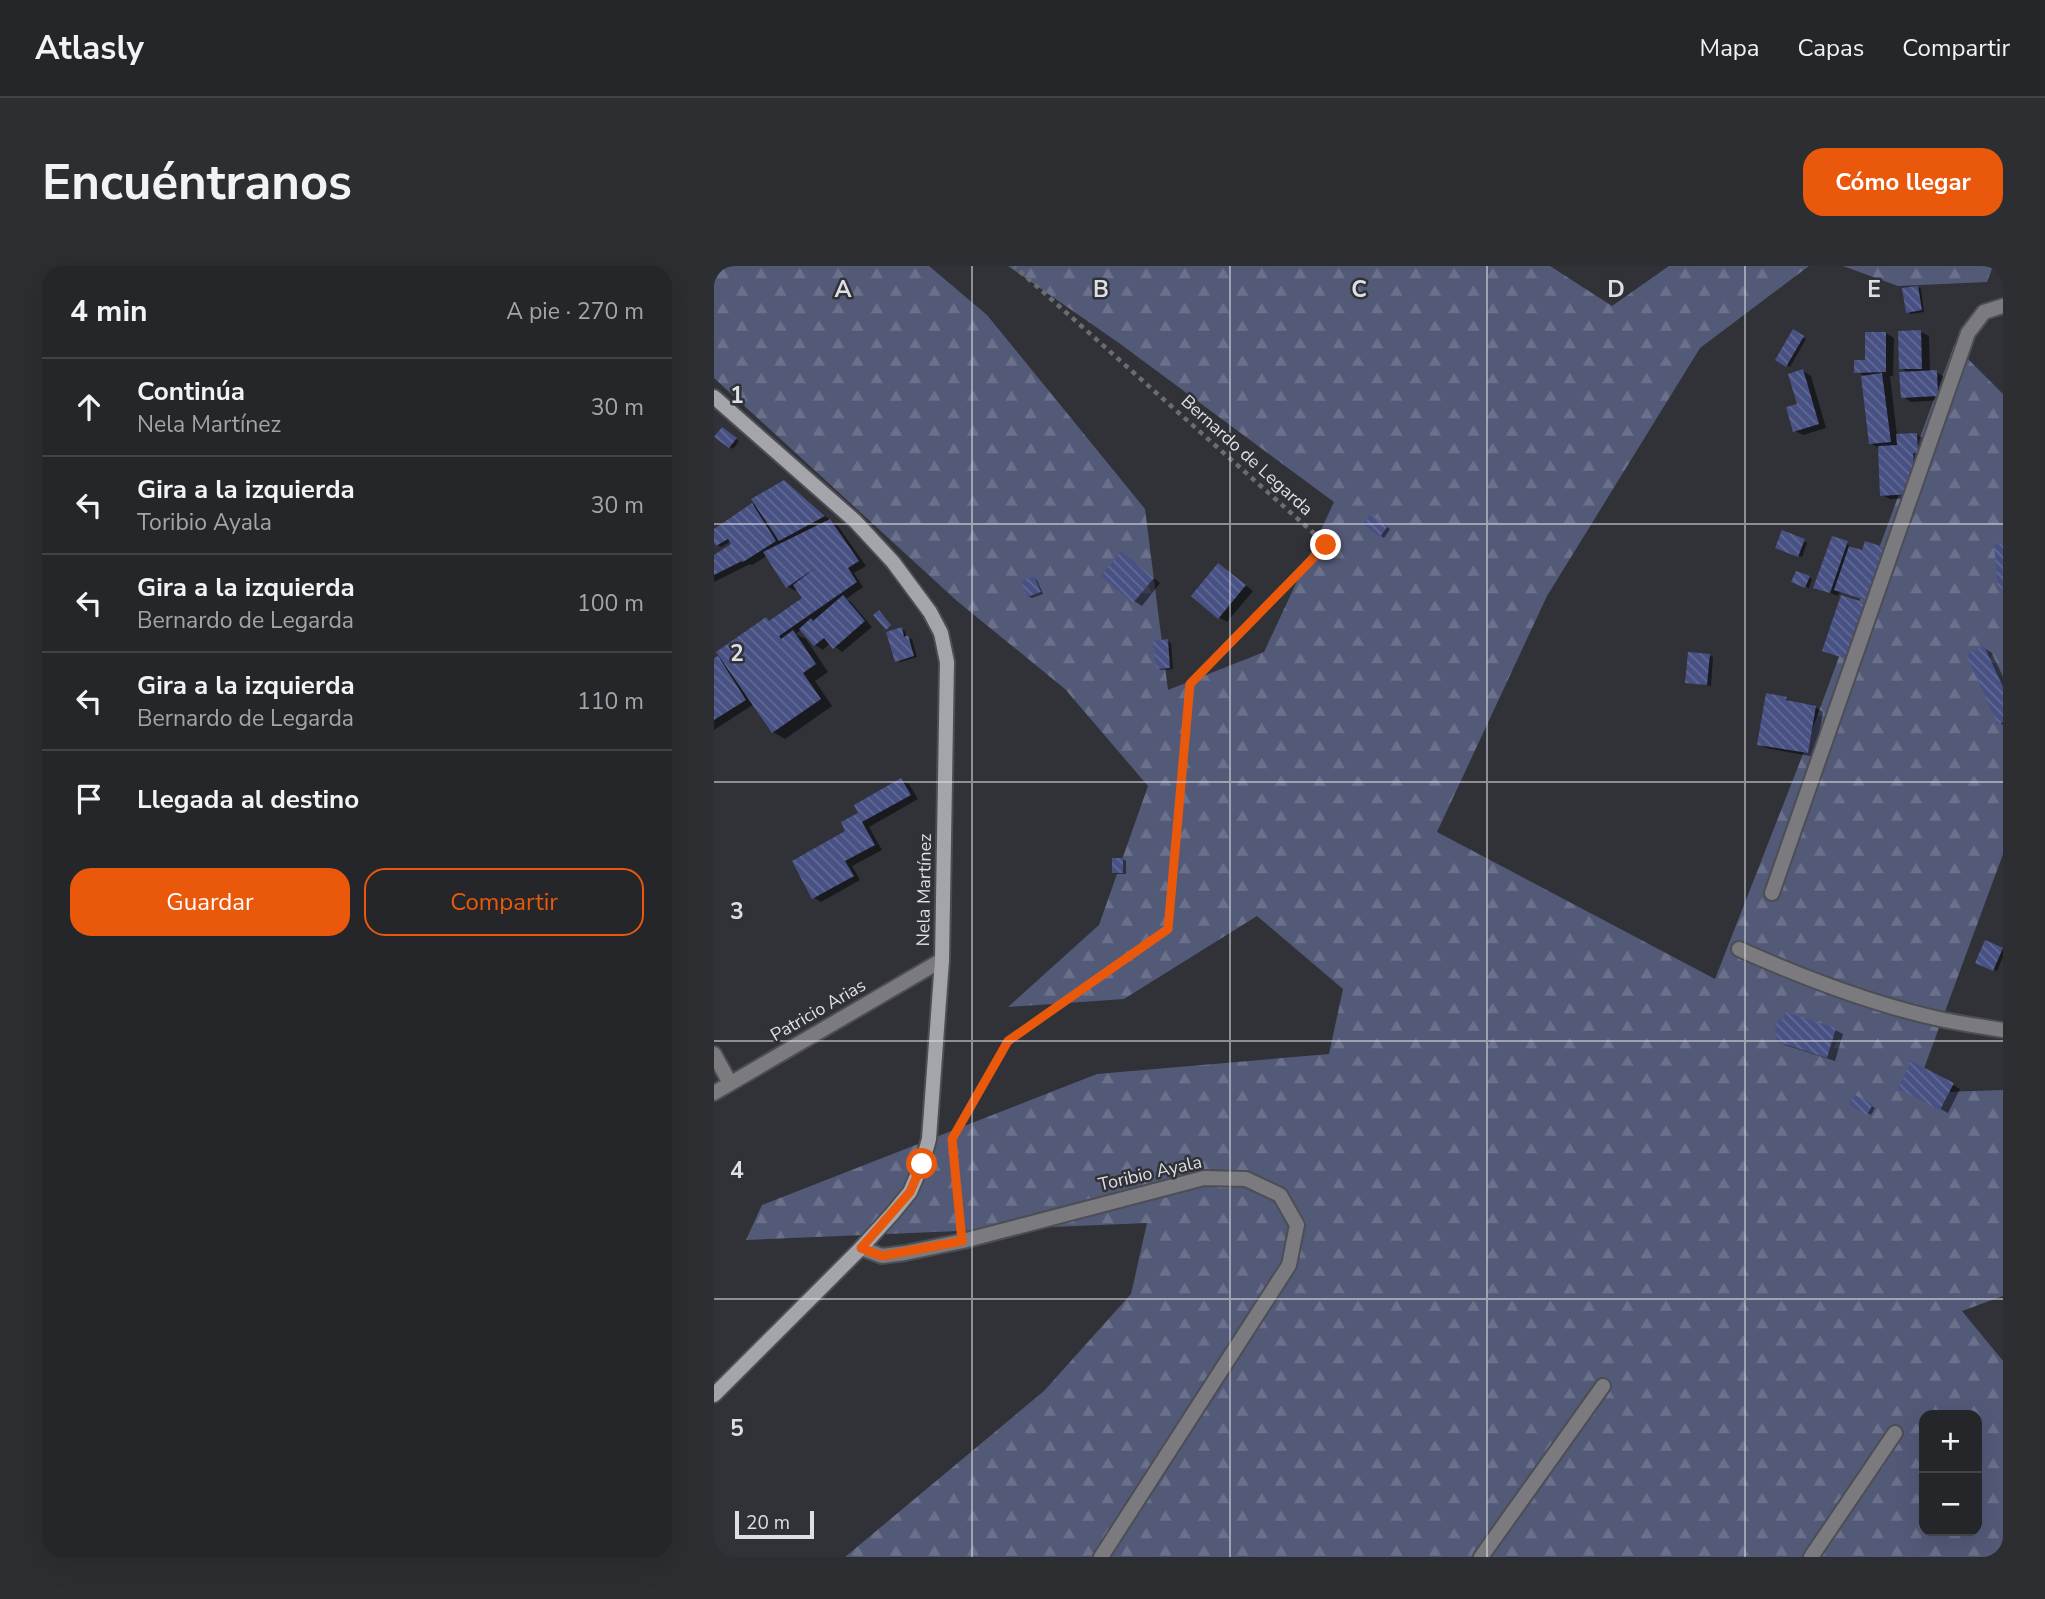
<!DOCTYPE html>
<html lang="es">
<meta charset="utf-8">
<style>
:root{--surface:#24262a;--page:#2c2e32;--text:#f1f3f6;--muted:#a3a5a8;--line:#414347;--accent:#ea580c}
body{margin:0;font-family:"Nunito Sans",sans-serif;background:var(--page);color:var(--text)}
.controls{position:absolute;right:21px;bottom:21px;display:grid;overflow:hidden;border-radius:14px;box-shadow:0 7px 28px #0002}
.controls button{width:63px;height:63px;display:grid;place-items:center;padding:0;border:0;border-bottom:2px solid var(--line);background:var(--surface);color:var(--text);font:35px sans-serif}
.scale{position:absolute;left:21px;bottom:18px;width:79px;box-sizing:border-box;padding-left:7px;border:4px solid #dedfe4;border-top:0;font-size:19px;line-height:24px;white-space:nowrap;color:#dedfe4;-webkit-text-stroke:5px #303238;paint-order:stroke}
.stop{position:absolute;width:21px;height:21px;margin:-16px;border:5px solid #ea580c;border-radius:50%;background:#fff}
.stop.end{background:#ea580c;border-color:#fff;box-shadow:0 2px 7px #0008}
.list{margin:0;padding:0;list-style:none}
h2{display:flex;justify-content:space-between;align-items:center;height:91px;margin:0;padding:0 28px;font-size:30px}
h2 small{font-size:23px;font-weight:400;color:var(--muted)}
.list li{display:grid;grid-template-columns:46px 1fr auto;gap:21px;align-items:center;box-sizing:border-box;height:98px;padding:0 28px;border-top:2px solid var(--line)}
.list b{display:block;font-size:26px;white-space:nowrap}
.list p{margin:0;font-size:23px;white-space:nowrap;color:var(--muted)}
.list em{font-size:23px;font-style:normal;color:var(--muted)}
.actions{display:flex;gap:14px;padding:21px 28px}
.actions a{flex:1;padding:16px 0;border:2px solid var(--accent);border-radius:21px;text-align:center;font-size:24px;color:var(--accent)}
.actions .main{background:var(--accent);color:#fff}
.icon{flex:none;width:38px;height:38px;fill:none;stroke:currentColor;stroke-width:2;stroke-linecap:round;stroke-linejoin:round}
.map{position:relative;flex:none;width:1289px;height:1291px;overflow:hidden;border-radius:21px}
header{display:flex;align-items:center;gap:42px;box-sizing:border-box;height:98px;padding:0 35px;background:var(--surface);border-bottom:2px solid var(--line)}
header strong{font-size:33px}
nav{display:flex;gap:38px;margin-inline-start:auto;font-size:24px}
.intro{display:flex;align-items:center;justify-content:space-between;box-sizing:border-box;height:168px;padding:0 42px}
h1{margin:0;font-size:49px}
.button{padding:18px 32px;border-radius:21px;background:var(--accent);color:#fff;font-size:24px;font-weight:700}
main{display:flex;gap:42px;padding:0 42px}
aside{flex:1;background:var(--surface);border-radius:21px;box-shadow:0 7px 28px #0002}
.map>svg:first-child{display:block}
.forest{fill:url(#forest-firs);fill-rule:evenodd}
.shadow{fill:#0007}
.building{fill:url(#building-back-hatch)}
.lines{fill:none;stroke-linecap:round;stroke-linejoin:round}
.street-casing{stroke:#4c4e54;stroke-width:18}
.secondary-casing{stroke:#4c4e54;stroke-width:18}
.path{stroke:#6a6c71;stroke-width:4.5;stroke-dasharray:5 5;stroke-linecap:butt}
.street{stroke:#7b7b7f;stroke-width:14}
.secondary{stroke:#a3a5aa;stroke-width:14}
.route{stroke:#ea580c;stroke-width:9}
.grid{fill:none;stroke:#dedfe4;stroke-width:2;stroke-opacity:0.55}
.labels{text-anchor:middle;stroke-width:5;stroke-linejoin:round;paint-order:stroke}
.street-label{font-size:18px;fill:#dedfe4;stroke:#303238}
.grid-label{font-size:23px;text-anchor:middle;font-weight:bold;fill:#dedfe4;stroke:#303238;stroke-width:5;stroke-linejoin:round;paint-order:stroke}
</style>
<header>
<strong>Atlasly</strong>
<nav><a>Mapa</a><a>Capas</a><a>Compartir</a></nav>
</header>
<div class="intro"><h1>Encuéntranos</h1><a class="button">Cómo llegar</a></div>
<main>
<aside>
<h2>4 min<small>A pie · 270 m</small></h2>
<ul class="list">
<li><svg class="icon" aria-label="ahead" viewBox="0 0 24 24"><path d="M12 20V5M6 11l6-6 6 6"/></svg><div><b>Continúa</b><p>Nela Martínez</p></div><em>30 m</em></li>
<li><svg class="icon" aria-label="left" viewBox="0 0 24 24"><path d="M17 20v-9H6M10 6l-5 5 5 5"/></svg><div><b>Gira a la izquierda</b><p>Toribio Ayala</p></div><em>30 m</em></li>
<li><svg class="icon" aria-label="left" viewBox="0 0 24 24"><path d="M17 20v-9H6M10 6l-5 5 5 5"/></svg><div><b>Gira a la izquierda</b><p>Bernardo de Legarda</p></div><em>100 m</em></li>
<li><svg class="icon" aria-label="left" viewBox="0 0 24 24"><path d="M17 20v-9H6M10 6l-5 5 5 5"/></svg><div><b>Gira a la izquierda</b><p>Bernardo de Legarda</p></div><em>110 m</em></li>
<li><svg class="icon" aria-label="arrive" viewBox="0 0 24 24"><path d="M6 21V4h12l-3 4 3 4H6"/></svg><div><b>Llegada al destino</b></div></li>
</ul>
<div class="actions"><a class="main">Guardar</a><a>Compartir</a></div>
</aside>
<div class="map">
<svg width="1289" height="1291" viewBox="0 0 1289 1291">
<defs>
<pattern id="forest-firs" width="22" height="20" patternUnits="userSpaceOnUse" patternTransform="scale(1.75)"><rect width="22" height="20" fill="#535a78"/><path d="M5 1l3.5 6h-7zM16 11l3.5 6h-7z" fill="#6b718b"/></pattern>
<pattern id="building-back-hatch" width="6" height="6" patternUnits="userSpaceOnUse" patternTransform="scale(1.75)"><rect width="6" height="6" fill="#485183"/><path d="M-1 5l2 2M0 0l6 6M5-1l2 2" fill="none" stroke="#626a94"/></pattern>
</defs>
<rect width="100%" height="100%" fill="#303238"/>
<path class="forest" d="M0,0h215l58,49 158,194 23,181 96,-38 70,-150 -215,-159 -111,-77h542l62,40 57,-40h140l-109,82 -153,248 -110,236 278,147 90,-230 149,-404 49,49v460l-88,239 88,-3v206l-41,15 41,50v196h-1158l199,-166 87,-97 16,-71 -401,17 16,-35 335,-131 232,-20 14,-65 -86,-73 -133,83 -116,8 91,-82 49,-139 -83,-97 -108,-88 -243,-223zM1210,1149h53v116h-53z
M1129,0h150l-6,16 -89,4z"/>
<path class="shadow" d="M1204,21l3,2 3,23 -13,2 -3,-2z
M1079,66l13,7 -16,28 -13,-8z
M1207,66l8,4 1,36h6l8,5 1,23 -34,2 -8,-5 7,-23 -9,-6z
M1172,67l8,5 -1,38h-3l7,60 20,-1 8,4 -8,59 -27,1 -8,-4 -2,-46 -10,-6 -7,-68 -7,-4 11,-9z
M1089,105l8,5 15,52 -23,7 -8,-4z
M11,165l14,10 -6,8 -3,-2z
M78,221l39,34h-1l8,5 28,40 -12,7 9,14 -17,12 5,3 21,25 -30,25 -12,-9 -7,7 -8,-5 -13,-16 -6,5 10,5 22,33 -13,9 17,25 -47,33 -12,-7 -19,-28 -40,26v-69l4,-3 8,5 40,-44 5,3 34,-24 -7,-9 -2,2 -8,-4 -21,-31 -15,9 -2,-1 -36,18v-25l20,-13 -3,-3 -10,6 -4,-2 -3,-5v-9l42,-28z
M661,252l15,11 -6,9 -19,-14z
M1119,272l22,10 21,56 -36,-13 -2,5 -22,-9z
M1090,275l3,2 -5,14 -21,-8z
M415,292l31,25 -18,23 -8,-5z
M505,299l34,26 -26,31 -8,-5z
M1095,311l3,2 -3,9 -12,-4z
M320,312l3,2 6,14 -11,4 -4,-2z
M187,363l4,2 2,7 5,1 5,18 -17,5 -4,-2z
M454,375l3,2 2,26 -12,1 -4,-2z
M1270,382l8,5 11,24v48l-3,-2z
M996,390l3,1 -2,29 -24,-4z
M1053,429l20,4 9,5 19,3 8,5 -8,45 -49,-9 -7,-4z
M187,514l8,4 9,15 -49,28 13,23 -30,16 8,14 -39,22 -8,-5 35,-65 13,-19z
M409,593l3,2v13h-9l-3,-2z
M1272,676l17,7v8l-6,14 -20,-9z
M1121,764l8,4 -8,27 -50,-16 -7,-5z
M1239,819l7,4 -12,24 -40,-21z
M1142,831l19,11 -4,7 -19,-10z"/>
<path class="building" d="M1204,20l4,24 -16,3 -4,-25z
M1079,63l11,7 -18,31 -11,-7z
M1207,64l1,39h-23l-1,-38z
M1151,66h21v40l-32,1v-13h11z
M1089,103l16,55 -26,8 -7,-25 11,-3 -9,-30z
M1223,104l1,26 -37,2 -2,-26z
M1168,107l9,69 -22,2 -8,-68z
M8,161l15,11 -8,10 -15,-11z
M1203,167l1,20h-5l1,23h-5l1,18 -30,2 -2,-50 19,-1 -1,-11z
M70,214l41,36 -46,25 -28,-42z
M38,237l24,38 -33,21 -1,-1 -28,14v-20l17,-11 -3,-5 -12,7 -2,-3v-14z
M657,248l17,12 -8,11 -17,-13z
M116,253l29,42 -11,7 9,14 -78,54 2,3 12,-9 23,34 -13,9 18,26 -49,34 -56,-81 50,-35 3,4 33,-23 -9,-13 22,-17 -29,20 -23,-36z
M1068,264l23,9 -7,18 -23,-9z
M1118,270l16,5 -18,52 -17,-5z
M1151,275l21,7 -18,53 -34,-11 15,-44 13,4z
M1289,277v46h-5l-4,-45z
M407,285l33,27 -21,25 -32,-27z
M504,297l28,22 -28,34 -27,-23z
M1082,305l14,5 -5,12 -14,-6z
M320,310l7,16 -14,5 -6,-16z
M129,329l22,26 -32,28 -9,-11 -10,8 -15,-17 12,-11 2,3z
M1127,329l28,9 -20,56 -27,-9z
M165,344l12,15 -5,5 -13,-15z
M188,361l2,10 4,-2 6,21 -19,6 -9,-30z
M454,373l2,29 -14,1 -3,-28z
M1270,380l19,41v35l-5,3 -32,-70z
M974,386l22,2 -3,31 -22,-2z
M4,390l28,44 -32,20v-62z
M1052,427l21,4 -1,3 30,6 -8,47 -51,-8z
M187,512l10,17 -49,27 13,23 -30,16 9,15 -42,23 -20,-38 53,-30 -4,-9 17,-9 -4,-8z
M398,592h11v15h-11z
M1271,674l18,8 -10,23 -18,-8z
M1071,746l51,16 -9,30 -52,-17 3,-9 -4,-1 4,-12 5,2z
M1197,795l43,22 -14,27 -42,-21z
M1141,829l18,9 -6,11 -18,-10z"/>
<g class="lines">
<defs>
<path id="street" d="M1058,627l196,-560 16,-21 19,-6
M1025,683c65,29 135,56 205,71 20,4 39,7 59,10
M0,788l16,29
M0,827l228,-133
M147,982l21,8 23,-3 58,-12 241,-63 42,1 34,16 17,30 -8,40 -188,292
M767,1291l122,-171
M1097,1291l84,-124"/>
<path id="secondary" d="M0,131l141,124 38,41 37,50 11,21 6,29 -5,298 -13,179 -7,25 -12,28 -18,22 -31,34 -147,147"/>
</defs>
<use href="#street" class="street-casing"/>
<use href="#secondary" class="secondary-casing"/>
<path class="path" d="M247,956l-9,-83 56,-98 161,-112 21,-245 137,-139 -313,-279"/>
<use href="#street" class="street"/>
<use href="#secondary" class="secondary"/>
</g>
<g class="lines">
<path class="route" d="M208,898l-12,28 -49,56 21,8 80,-15 -10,-102 56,-98 160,-112 22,-245 136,-139"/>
</g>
<path class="grid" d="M258,0v1291M516,0v1291M773,0v1291M1031,0v1291M0,258h1289M0,516h1289M0,775h1289M0,1033h1289"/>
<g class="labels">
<g class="street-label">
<text transform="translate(533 189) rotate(42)" y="6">Bernardo de Legarda</text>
<text transform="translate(210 624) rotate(-89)" y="6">Nela Martínez</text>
<text transform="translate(104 744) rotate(-30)" y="6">Patricio Arias</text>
<text transform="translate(436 907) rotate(-13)" y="6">Toribio Ayala</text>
</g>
</g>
<g class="grid-label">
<text x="129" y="31">A</text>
<text x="387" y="31">B</text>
<text x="645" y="31">C</text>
<text x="902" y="31">D</text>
<text x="1160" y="31">E</text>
<text x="23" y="137">1</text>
<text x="23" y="395">2</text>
<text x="23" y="653">3</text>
<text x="23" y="912">4</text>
<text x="23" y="1170">5</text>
</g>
</svg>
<div class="controls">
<button>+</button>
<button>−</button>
</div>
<div class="scale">20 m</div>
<div class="stop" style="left:208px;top:898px"></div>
<div class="stop end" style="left:612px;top:279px"></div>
</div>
</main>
